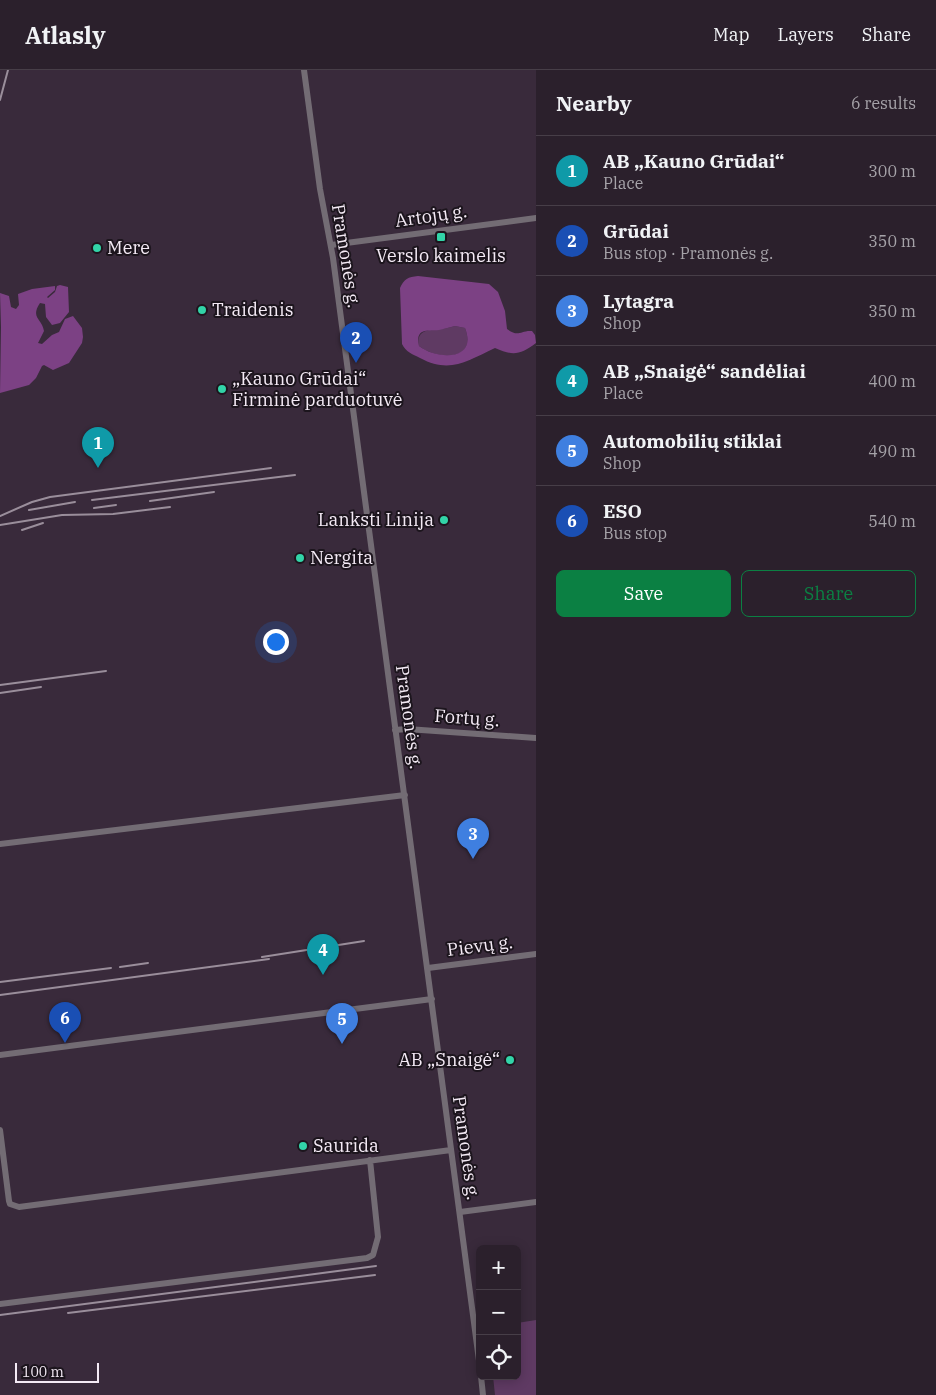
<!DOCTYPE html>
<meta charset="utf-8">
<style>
:root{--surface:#2b202c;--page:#332834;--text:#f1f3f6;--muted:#a6a3a9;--line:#473e48;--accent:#0b8043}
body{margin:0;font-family:"IBM Plex Serif",serif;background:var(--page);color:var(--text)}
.controls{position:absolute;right:15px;bottom:15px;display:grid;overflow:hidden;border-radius:8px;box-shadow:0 2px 12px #0003}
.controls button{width:45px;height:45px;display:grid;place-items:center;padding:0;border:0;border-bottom:1px solid var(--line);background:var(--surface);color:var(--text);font:25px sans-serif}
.scale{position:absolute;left:15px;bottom:12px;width:84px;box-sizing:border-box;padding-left:5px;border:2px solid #f4eaf5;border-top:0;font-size:14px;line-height:18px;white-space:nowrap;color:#f4eaf5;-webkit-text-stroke:4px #1c151d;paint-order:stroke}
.you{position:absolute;left:275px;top:571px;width:18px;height:18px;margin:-12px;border:4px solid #fff;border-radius:50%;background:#1a73e8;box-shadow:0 0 0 8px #1a73e833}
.badge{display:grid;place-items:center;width:32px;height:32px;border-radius:50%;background:var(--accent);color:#fff;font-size:16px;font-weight:700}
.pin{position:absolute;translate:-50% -41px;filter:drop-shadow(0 1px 2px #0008)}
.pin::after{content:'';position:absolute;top:26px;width:18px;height:15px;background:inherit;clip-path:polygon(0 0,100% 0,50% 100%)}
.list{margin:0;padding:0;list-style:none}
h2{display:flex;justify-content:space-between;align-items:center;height:65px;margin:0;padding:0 20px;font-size:21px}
h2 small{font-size:16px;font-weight:400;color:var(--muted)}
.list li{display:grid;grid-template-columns:32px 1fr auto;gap:15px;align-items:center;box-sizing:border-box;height:70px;padding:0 20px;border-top:1px solid var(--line)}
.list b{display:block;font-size:19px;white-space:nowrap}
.list p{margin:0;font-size:16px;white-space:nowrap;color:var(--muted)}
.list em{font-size:16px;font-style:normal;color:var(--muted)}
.actions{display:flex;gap:10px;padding:15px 20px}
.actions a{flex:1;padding:11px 0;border:1px solid var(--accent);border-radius:8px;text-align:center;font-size:18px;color:var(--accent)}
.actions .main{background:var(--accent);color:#fff}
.icon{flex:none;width:28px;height:28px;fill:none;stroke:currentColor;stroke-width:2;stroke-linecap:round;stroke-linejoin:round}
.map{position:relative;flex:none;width:536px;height:1325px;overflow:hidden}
header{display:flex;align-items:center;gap:30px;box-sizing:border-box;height:70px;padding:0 25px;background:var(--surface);border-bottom:1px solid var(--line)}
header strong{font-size:24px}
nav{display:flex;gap:28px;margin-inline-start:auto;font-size:18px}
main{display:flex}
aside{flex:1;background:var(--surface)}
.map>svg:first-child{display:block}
.green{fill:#5f3a63}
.water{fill:#7c4184;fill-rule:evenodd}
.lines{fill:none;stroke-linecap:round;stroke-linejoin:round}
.minor{stroke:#736c74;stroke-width:6}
.rail{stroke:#9a8e9b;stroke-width:2}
.poi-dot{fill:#32d4a8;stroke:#1c151d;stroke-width:2}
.labels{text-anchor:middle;stroke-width:4;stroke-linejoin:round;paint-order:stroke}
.street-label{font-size:18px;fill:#f4eaf5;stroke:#1c151d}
.poi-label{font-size:18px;fill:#f4eaf5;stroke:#1c151d;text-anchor:start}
</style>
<header>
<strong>Atlasly</strong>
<nav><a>Map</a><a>Layers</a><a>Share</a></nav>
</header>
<main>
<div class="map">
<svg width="536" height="1325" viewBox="0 0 536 1325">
<rect width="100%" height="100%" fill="#392a3b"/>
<path class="green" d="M455,256l10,2c13,34 -28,32 -46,18 -3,-16 9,-16 20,-17 6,0 11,-2 16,-3z
M536,1250v75h-41l-2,-19h24v-53z"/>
<path class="water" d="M418,206l71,8 9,8 7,19 2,18c12,9 13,1 25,2l3,4 1,8c-16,12 -23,13 -41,5 -28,13 -45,26 -75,10 -8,-4 -14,-6 -18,-14l-2,-56c4,-9 8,-11 18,-12zM455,256l10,2c13,33 -28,32 -46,18 -4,-18 8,-15 20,-16 6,-1 11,-3 16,-4z
M60,215l8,2 1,25 -9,11 -8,2 -6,-8 -1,-13 -5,-1c-10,15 2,15 4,28l-6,12 4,1 10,-9 7,-3 6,-13 8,-3 9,12 1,9 -1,6 -13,20 -16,7 -9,-5 -2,1 -6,12 -7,7 -29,8 1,-66 -1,-34 9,3 2,11 5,2 3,-4 -1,-11 14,-5 23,-3v4l-8,7 1,1 7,-6 2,-6z"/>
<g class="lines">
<path class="minor" d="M304,0l16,119 13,69 147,1110
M331,175l205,-27
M395,660l12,-1 129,9
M0,774l405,-49
M428,898l108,-14
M0,985l432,-56
M0,1060l9,71 1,3 9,3 432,-57
M460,1142l76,-10
M0,1234l367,-46 6,-3 5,-18 -8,-77
M481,1306l2,19"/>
<path class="rail" d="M0,30l8,-30
M92,430l203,-25
M150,431l64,-9
M94,438l22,-3
M29,440l46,-8
M0,446l32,-14 18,-5 221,-29
M0,455l62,-10 51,-1 57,-7
M22,460l21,-7
M0,615l106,-14
M0,623l41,-6
M262,887l102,-16
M120,897l28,-4
M0,912l111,-14
M0,925l269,-36
M68,1243l307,-38
M0,1245l376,-49"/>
</g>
<g class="poi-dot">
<rect x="436" y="162" width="10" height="10" rx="2.5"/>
<circle cx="97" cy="178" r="5"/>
<circle cx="202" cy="240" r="5"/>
<circle cx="222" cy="319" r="5"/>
<circle cx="444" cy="450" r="5"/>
<circle cx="300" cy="488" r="5"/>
<circle cx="510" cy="990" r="5"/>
<circle cx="303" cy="1076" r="5"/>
</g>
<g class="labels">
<g class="street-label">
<text transform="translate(431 146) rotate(-8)" y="6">Artojų g.</text>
<text transform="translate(346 186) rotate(81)" y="6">Pramonės g.</text>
<text transform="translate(409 647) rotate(82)" y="6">Pramonės g.</text>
<text transform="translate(467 648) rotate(4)" y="6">Fortų g.</text>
<text transform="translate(480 876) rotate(-7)" y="6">Pievų g.</text>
<text transform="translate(466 1078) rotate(82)" y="6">Pramonės g.</text>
</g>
<g class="poi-label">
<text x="107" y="184">Mere</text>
<text x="441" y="192" text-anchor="middle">Verslo kaimelis</text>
<text x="212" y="246">Traidenis</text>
<text x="232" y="315">„Kauno Grūdai“<tspan x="232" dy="21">Firminė parduotuvė</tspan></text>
<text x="434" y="456" text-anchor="end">Lanksti Linija</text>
<text x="310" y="494">Nergita</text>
<text x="500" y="996" text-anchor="end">AB „Snaigė“</text>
<text x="313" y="1082">Saurida</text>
</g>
</g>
</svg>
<div class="controls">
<button>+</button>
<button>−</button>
<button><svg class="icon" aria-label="locate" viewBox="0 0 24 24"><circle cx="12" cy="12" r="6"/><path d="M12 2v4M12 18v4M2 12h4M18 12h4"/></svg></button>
</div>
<div class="scale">100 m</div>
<div class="you"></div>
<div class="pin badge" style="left:98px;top:398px;background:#0f9aa8">1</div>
<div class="pin badge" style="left:356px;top:293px;background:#1a4fb4">2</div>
<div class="pin badge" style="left:473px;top:789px;background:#3f7fe0">3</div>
<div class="pin badge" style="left:323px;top:905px;background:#0f9aa8">4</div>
<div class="pin badge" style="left:342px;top:974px;background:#3f7fe0">5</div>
<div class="pin badge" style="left:65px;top:973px;background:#1a4fb4">6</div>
</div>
<aside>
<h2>Nearby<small>6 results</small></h2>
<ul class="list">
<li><span class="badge" style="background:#0f9aa8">1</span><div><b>AB „Kauno Grūdai“</b><p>Place</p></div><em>300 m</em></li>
<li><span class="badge" style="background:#1a4fb4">2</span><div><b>Grūdai</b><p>Bus stop · Pramonės g.</p></div><em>350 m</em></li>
<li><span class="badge" style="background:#3f7fe0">3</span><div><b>Lytagra</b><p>Shop</p></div><em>350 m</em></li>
<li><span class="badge" style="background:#0f9aa8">4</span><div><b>AB „Snaigė“ sandėliai</b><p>Place</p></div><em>400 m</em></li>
<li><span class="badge" style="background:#3f7fe0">5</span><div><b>Automobilių stiklai</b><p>Shop</p></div><em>490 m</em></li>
<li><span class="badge" style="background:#1a4fb4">6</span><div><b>ESO</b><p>Bus stop</p></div><em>540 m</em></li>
</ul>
<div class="actions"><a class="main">Save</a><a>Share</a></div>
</aside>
</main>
